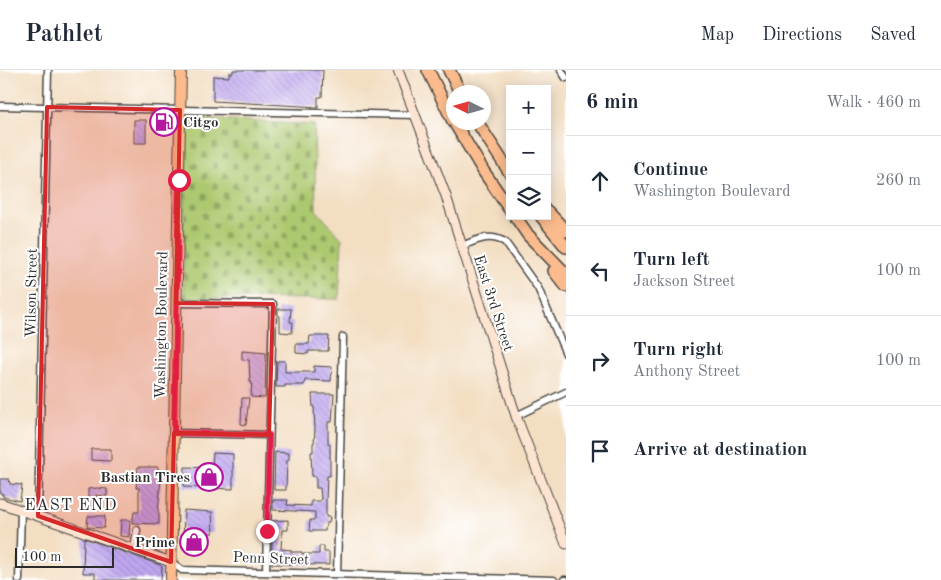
<!DOCTYPE html>
<meta charset="utf-8">
<style>
:root{--surface:#fff;--page:#f6f6f7;--text:#1f2937;--muted:#747a83;--line:#e0e1e3}
body{margin:0;font-family:"Old Standard TT",serif;background:var(--page);color:var(--text)}
.controls{position:absolute;right:15px;top:15px;display:grid;overflow:hidden;border-radius:0px;box-shadow:0 2px 12px #0003}
.controls button{width:45px;height:45px;display:grid;place-items:center;padding:0;border:0;border-bottom:1px solid var(--line);background:var(--surface);color:var(--text);font:25px sans-serif}
.compass{position:absolute;left:446px;top:15px;width:45px;height:45px;border-radius:50%;background:var(--surface);box-shadow:0 2px 12px #0003;rotate:275deg}
.scale{position:absolute;left:15px;bottom:12px;width:99px;box-sizing:border-box;padding-left:5px;border:2px solid #2b2b2b;border-top:0;font-size:14px;line-height:18px;white-space:nowrap;color:#2b2b2b;-webkit-text-stroke:4px #fff;paint-order:stroke}
.stop{position:absolute;width:15px;height:15px;margin:-11px;border:4px solid #e11d48;border-radius:50%;background:#fff}
.stop.end{background:#e11d48;border-color:#fff;box-shadow:0 1px 5px #0008}
.list{margin:0;padding:0;list-style:none}
h2{display:flex;justify-content:space-between;align-items:center;height:65px;margin:0;padding:0 20px;font-size:21px}
h2 small{font-size:16px;font-weight:400;color:var(--muted)}
.list li{display:grid;grid-template-columns:32px 1fr auto;gap:15px;align-items:center;box-sizing:border-box;height:90px;padding:0 20px;border-top:1px solid var(--line)}
.list b{display:block;font-size:19px;white-space:nowrap}
.list p{margin:0;font-size:16px;white-space:nowrap;color:var(--muted)}
.list em{font-size:16px;font-style:normal;color:var(--muted)}
.icon{flex:none;width:28px;height:28px;fill:none;stroke:currentColor;stroke-width:2;stroke-linecap:round;stroke-linejoin:round}
.map{position:relative;flex:none;width:566px;height:510px;overflow:hidden}
header{display:flex;align-items:center;gap:30px;box-sizing:border-box;height:70px;padding:0 25px;background:var(--surface);border-bottom:1px solid var(--line)}
header strong{font-size:24px}
nav{display:flex;gap:28px;margin-inline-start:auto;font-size:18px}
main{display:flex}
aside{flex:1;background:var(--surface)}
.map>svg:first-child{display:block}
.cemetery{fill:url(#cemetery-stones);stroke:#6c7a4d}
.building{fill:url(#building-back-hatch)}
.lines{fill:none;stroke-linecap:round;stroke-linejoin:round}
.street-casing{stroke:#494642;stroke-width:9}
.secondary-casing{stroke:#494642;stroke-width:11}
.primary-casing{stroke:#494642;stroke-width:12}
.highway-casing{stroke:#494642;stroke-width:14}
.street{stroke:#fff;stroke-width:6}
.secondary{stroke:#fde4d1;stroke-width:9}
.primary{stroke:#fbbb8c;stroke-width:10}
.highway{stroke:#fbbb8c;stroke-width:11}
.route{stroke:#e11d48;stroke-width:6}
.marked{fill:#d62828;fill-opacity:0.2;stroke:#d62828;stroke-width:4;stroke-linejoin:round}
.labels{text-anchor:middle;stroke-width:4;stroke-linejoin:round;paint-order:stroke}
.poi-label{font-size:15px;font-weight:bold;fill:#2b2b2b;stroke:#fff;text-anchor:end}
.street-label{font-size:15px;fill:#2b2b2b;stroke:#fff}
.neighbourhood-label{font-size:16px;letter-spacing:1px;fill:#2b2b2b;stroke:#fff}
</style>
<header>
<strong>Pathlet</strong>
<nav><a>Map</a><a>Directions</a><a>Saved</a></nav>
</header>
<main>
<div class="map">
<svg width="566" height="510" viewBox="0 0 566 510">
<defs>
<pattern id="cemetery-stones" width="16" height="16" patternUnits="userSpaceOnUse" patternTransform="scale(1.25)"><rect width="16" height="16" fill="#adc96f"/><path d="M2 7V4a2 2 0 0 1 4 0v3zM10 15v-3a2 2 0 0 1 4 0v3z" fill="#8da35b"/></pattern>
<pattern id="building-back-hatch" width="6" height="6" patternUnits="userSpaceOnUse" patternTransform="scale(1.25)"><rect width="6" height="6" fill="#c0a8f1"/><path d="M-1 5l2 2M0 0l6 6M5-1l2 2" fill="none" stroke="#9c89c3"/></pattern>
</defs>
<rect width="100%" height="100%" fill="#fff"/>
<filter id="ink" filterUnits="userSpaceOnUse"><feTurbulence type="fractalNoise" baseFrequency=".02" numOctaves="2"/><feDisplacementMap in="SourceGraphic" scale="10" xChannelSelector="R" yChannelSelector="G"/><feConvolveMatrix kernelMatrix="1 2 1 2 8 2 1 2 1" color-interpolation-filters="sRGB"/></filter>
<filter id="wash" filterUnits="userSpaceOnUse"><feTurbulence type="fractalNoise" baseFrequency=".0096" numOctaves="4" result="noise"/><feDisplacementMap in="SourceGraphic" scale="20" xChannelSelector="R" yChannelSelector="G"/><feGaussianBlur stdDeviation="1.12" result="paint"/><feColorMatrix in="noise" values="0 0 0 0 0 0 0 0 0 0 0 0 0 0 0 0 0 1.4 0 .05"/><feComposite in="paint" operator="in"/></filter>
<g filter="url(#wash)">
<rect width="100%" height="100%" fill="#f3dec2"/>
<path class="cemetery" d="M184,47l130,8 2,85 26,29 -3,60 -155,-1z"/>
<g id="blocks">
<path class="building" d="M233,0h90l-1,27h-4v10l-105,-6v-25l16,1v-4h4z
M134,50h12v23h-12z
M278,239h13l-1,13h3l-1,11 -12,-1v-16h-2z
M310,266h19l-1,15h-20v3l-12,-1v-9h13z
M242,281l24,2 -1,45 -14,-1 1,-15h-2l-1,-22 -7,-1z
M277,291h8v11h29v-6l18,1 -1,14 -26,-1 -1,5h-19v2h-9z
M312,324h22l-2,28h-4v22h2v32h-3l-1,25v16h4l-1,6h-3l-1,8h-16l1,-11h5v-8l-42,-2v-10h15l-1,5 24,1v-5h9l1,-3 -1,-10h-4v-12h-4l-1,-24h2v-9h1l1,-14 -1,-22h-1z
M242,328h7l-3,27 -5,-1z
M91,379h20v12l-20,-1z
M275,382l14,1v7h-2l-1,30h-12z
M213,383l20,1v35l-49,-2 1,-20 27,1z
M138,397h20v12h3l-3,33 1,1v11l-27,-1 2,-11h5v-24h-3z
M0,409h9l1,5 12,1 -2,16 -17,-4v-3h-2l-1,-4z
M97,418l10,1v7l-11,-1v11l-8,-1v-16z
M184,440l28,2 1,21h-8l-1,16 -21,-1z
M88,446h17l-1,12 -17,-1z
M121,450h9l-1,17 -9,-1z
M288,450v10h-6l-1,19 10,1v2h11v2h17v-8h5v6h5v13l-57,-1v-43z
M84,468l76,27 2,2 -1,13h-66v-7h-12z"/>
</g>
</g>
<g filter="url(#ink)">
<use href="#blocks" fill-opacity="0" stroke="#494642" stroke-width="1"/>
<g class="lines">
<defs>
<path id="street" d="M561,0l5,8
M0,36l415,9
M462,176c15,-6 27,-13 43,-4l33,46 28,66
M176,233l97,1 -7,268
M516,346l50,-24
M174,363l95,2
M38,446l10,-446
M134,478l3,-18
M171,492l11,8 372,10
M337,504l6,-237
M19,510l2,-70
M564,510h2"/>
<path id="secondary" d="M398,0l48,126 70,220 50,128
M0,433l171,59"/>
<path id="primary" d="M171,510l10,-510"/>
<path id="highway" d="M428,0l25,51
M449,0l11,22
M454,52l30,50 26,38
M477,52l33,51
M547,141l19,20
M515,146l13,19 38,39
M541,146l25,31
M554,201l12,15"/>
</defs>
<use href="#street" class="street-casing"/>
<use href="#secondary" class="secondary-casing"/>
<use href="#primary" class="primary-casing"/>
<use href="#highway" class="highway-casing"/>
<use href="#street" class="street"/>
<use href="#secondary" class="secondary"/>
<use href="#primary" class="primary"/>
<use href="#highway" class="highway"/>
</g>
</g>
<g class="lines" filter="url(#ink)">
<path class="route" d="M179,110l-5,253 95,2 -2,96"/>
</g>
<path class="marked" d="M47,37l133,3 -4,193 97,1 -4,131 -95,-2 -3,129 -133,-46z"/>
<defs>
<symbol id="fuel-ring" viewBox="-11 -11 22 22"><circle r="9.5" fill="#fff" stroke="#b5179e" stroke-width="1.5"/><path d="M-5.5-6h7V0h2V4h1.3V-2.5L3-4.5l.8-.8L6-3V5H2.5V1h-1V6h-7ZM-4.2-4.7v3.2H.2V-4.7Z" fill="#b5179e"/></symbol>
<symbol id="shop-ring" viewBox="-11 -11 22 22"><circle r="9.5" fill="#fff" stroke="#b5179e" stroke-width="1.5"/><path d="M-5-2.5h2.3a2.7 3.5 0 0 1 5.4 0H5L5.5 6h-11ZM-1.5-2.5h3a1.5 2.3 0 0 0-3 0Z" fill="#b5179e"/></symbol>
</defs>
<g fill-rule="evenodd">
<use href="#fuel-ring" x="148" y="36" width="32" height="32"/>
<use href="#shop-ring" x="193" y="391" width="32" height="32"/>
<use href="#shop-ring" x="178" y="456" width="32" height="32"/>
</g>
<g class="labels">
<g class="poi-label">
<text x="183" y="57" text-anchor="start">Citgo</text>
<text x="190" y="412">Bastian Tires</text>
<text x="175" y="477">Prime</text>
</g>
<g class="street-label">
<text transform="translate(31 223) rotate(-89)" y="5">Wilson Street</text>
<text transform="translate(494 233) rotate(72)" y="5">East 3rd Street</text>
<text transform="translate(161 255) rotate(-89)" y="5">Washington Boulevard</text>
<text transform="translate(271 488) rotate(2)" y="5">Penn Street</text>
</g>
<g class="neighbourhood-label">
<text x="71" y="440">EAST END</text>
</g>
</g>
</svg>
<div class="controls">
<button>+</button>
<button>−</button>
<button><svg class="icon" aria-label="layers" viewBox="0 0 24 24"><path d="M12 4l9 5-9 5-9-5zM3 14l9 5 9-5"/></svg></button>
</div>
<svg class="compass" viewBox="-18 -18 36 36"><path d="M0-13l5 13h-10z" fill="#e53935"/><path d="M0 13l5-13h-10z" fill="#747a83"/></svg>
<div class="scale">100 m</div>
<div class="stop" style="left:179px;top:110px"></div>
<div class="stop end" style="left:267px;top:461px"></div>
</div>
<aside>
<h2>6 min<small>Walk · 460 m</small></h2>
<ul class="list">
<li><svg class="icon" aria-label="ahead" viewBox="0 0 24 24"><path d="M12 20V5M6 11l6-6 6 6"/></svg><div><b>Continue</b><p>Washington Boulevard</p></div><em>260 m</em></li>
<li><svg class="icon" aria-label="left" viewBox="0 0 24 24"><path d="M17 20v-9H6M10 6l-5 5 5 5"/></svg><div><b>Turn left</b><p>Jackson Street</p></div><em>100 m</em></li>
<li><svg class="icon" aria-label="right" viewBox="0 0 24 24"><path d="M7 20v-9h11M14 6l5 5-5 5"/></svg><div><b>Turn right</b><p>Anthony Street</p></div><em>100 m</em></li>
<li><svg class="icon" aria-label="arrive" viewBox="0 0 24 24"><path d="M6 21V4h12l-3 4 3 4H6"/></svg><div><b>Arrive at destination</b></div></li>
</ul>
</aside>
</main>
